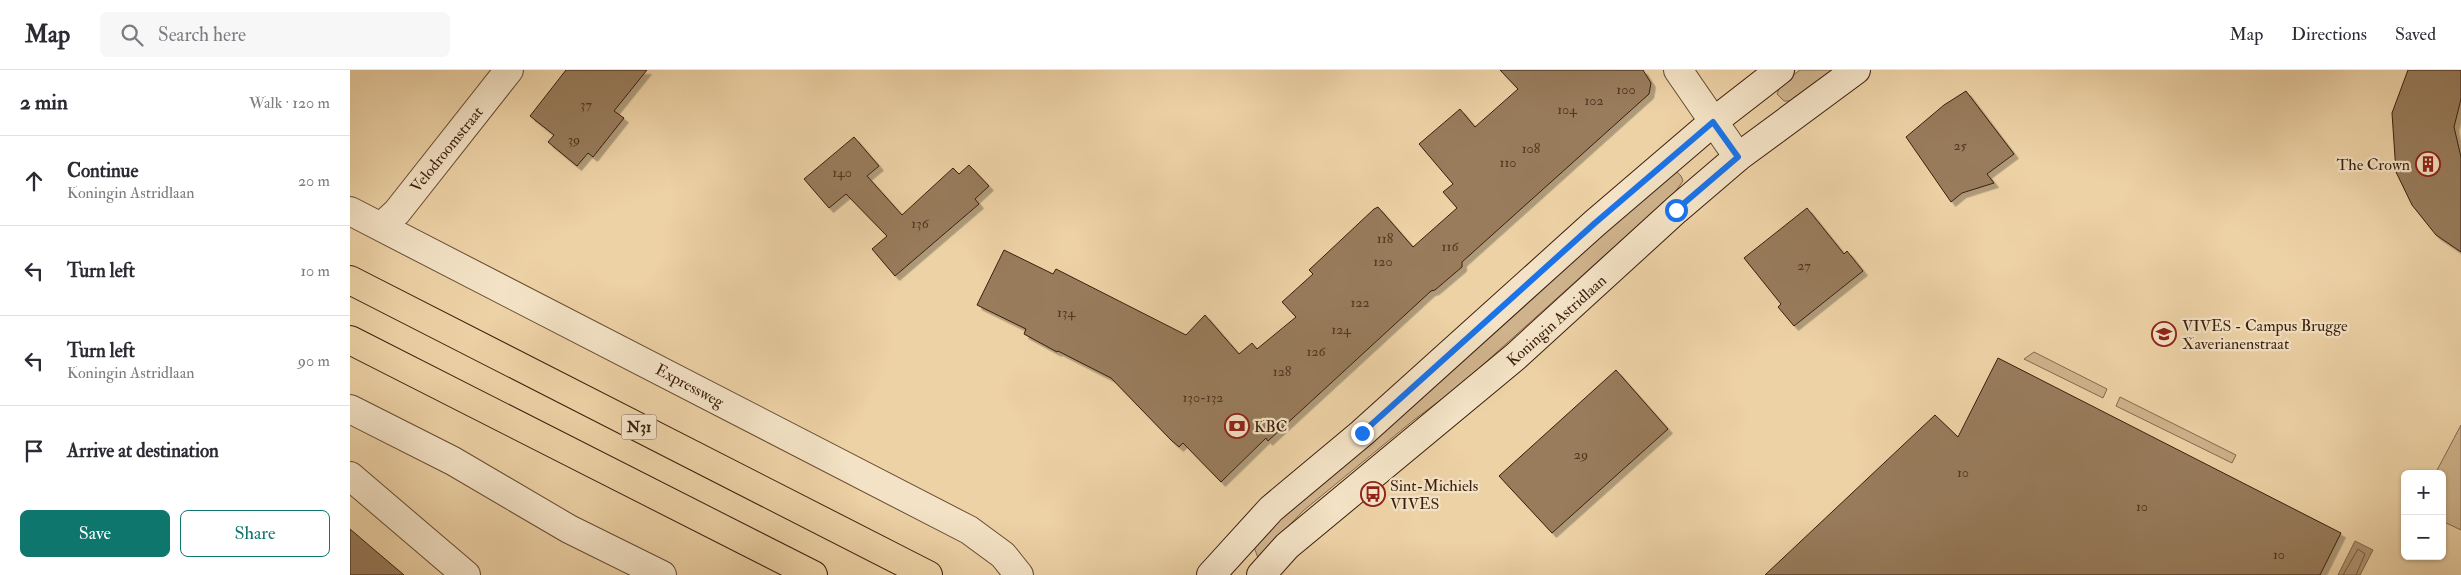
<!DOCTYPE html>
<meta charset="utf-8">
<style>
:root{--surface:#fff;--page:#f7f7f7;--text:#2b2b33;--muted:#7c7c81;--line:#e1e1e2;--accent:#0f766e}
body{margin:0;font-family:"IM FELL Double Pica",serif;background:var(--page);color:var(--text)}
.controls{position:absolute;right:15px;bottom:15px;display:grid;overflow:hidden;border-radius:8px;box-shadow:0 1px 4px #0004}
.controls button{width:45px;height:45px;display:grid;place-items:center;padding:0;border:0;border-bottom:1px solid var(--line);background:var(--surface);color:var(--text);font:25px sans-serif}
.stop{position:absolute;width:15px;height:15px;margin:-11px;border:4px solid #1a73e8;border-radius:50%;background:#fff}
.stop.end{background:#1a73e8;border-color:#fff;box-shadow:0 1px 5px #0008}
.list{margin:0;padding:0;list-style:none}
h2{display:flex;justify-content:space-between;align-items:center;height:65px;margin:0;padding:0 20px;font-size:21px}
h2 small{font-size:16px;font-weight:400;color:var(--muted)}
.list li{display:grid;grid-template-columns:32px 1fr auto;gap:15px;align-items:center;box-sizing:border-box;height:90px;padding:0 20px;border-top:1px solid var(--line)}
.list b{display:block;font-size:19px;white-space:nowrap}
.list p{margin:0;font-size:16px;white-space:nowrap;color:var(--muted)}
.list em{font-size:16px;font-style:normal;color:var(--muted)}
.actions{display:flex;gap:10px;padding:15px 20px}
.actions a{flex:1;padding:11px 0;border:1px solid var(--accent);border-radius:8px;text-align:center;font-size:18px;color:var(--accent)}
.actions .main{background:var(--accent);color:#fff}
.icon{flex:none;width:28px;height:28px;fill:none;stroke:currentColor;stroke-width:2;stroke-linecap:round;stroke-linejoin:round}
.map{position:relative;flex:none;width:2111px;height:505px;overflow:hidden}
header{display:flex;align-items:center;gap:30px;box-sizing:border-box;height:70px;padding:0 25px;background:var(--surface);border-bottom:1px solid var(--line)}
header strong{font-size:24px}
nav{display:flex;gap:28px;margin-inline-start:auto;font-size:18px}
.search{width:350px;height:45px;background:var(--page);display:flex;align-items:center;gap:12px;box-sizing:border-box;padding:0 18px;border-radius:8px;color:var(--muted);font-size:19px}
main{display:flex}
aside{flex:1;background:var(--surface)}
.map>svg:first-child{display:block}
.green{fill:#cfb38c;stroke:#85684c}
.water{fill:#b09572;stroke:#816549}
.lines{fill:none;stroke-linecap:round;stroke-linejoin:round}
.shore{stroke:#765a3f;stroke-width:1}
.building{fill:#987c5c;stroke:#3b1e0c;filter:url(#shadow)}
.minor-casing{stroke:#684b32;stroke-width:30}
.tertiary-casing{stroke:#684b32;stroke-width:30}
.secondary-casing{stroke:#3b1e0c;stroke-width:30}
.trunk-casing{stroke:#3b1e0c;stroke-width:30}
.minor{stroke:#f3e2c5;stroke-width:28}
.tertiary{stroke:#f3e2c5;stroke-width:28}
.secondary{stroke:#f3e2c5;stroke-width:28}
.trunk{stroke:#edd2a6;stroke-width:28}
.route{stroke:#1a73e8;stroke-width:6}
.labels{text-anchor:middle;stroke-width:4.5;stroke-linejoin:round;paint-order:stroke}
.number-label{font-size:14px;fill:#523620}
.shield{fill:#f3e2c5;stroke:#725944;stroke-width:1}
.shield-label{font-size:15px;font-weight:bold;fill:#3b1e0c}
.street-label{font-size:16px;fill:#3b1e0c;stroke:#f3e2c5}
.poi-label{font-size:16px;fill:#3b1e0c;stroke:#f3e2c5;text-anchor:start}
</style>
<header>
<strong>Map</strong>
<div class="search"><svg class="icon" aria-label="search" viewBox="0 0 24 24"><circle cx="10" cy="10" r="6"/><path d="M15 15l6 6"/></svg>Search here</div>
<nav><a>Map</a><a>Directions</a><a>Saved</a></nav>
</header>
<main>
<aside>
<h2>2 min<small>Walk · 120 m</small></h2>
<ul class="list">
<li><svg class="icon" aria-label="ahead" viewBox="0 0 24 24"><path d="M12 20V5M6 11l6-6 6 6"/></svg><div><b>Continue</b><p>Koningin Astridlaan</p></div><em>20 m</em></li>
<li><svg class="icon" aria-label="left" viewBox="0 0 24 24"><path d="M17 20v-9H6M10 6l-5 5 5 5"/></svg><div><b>Turn left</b></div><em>10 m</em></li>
<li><svg class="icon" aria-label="left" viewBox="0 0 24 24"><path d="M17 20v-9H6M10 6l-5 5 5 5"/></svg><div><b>Turn left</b><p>Koningin Astridlaan</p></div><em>90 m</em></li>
<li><svg class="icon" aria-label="arrive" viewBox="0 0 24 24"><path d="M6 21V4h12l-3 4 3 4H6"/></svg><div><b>Arrive at destination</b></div></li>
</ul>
<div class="actions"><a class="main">Save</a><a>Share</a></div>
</aside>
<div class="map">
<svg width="2111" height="505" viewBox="0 0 2111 505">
<defs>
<filter id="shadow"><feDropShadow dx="4.5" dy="4.5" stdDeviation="0" flood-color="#0004"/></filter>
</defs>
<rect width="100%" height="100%" fill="#edd2a6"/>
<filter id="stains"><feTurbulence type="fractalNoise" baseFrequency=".004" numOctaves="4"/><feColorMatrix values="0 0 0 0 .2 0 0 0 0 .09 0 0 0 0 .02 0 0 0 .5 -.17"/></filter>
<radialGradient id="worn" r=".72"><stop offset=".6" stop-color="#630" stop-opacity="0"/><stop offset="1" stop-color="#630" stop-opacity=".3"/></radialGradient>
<path class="green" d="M1450,0h32l-42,31h-6l-7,-7 4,-10z
M1326,101l5,5 2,5 -8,11 -218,196 -42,31 -112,92 -45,47 -5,-14 22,-25 387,-342z
M1684,282l73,37 -4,9 -79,-39z
M1770,327l116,58 -4,8 -116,-57z
M2111,355v105l-19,-9v-47h-7z"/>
<path class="water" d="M2005,471l18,9 -13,25h-22z"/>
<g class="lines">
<path class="shore" d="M1993,505l15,-26 7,5 -9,21"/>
</g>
<path class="building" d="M216,0h81l-33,41 10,7 -31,39 -5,-4 -11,13 -29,-24 6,-7 -24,-19z
M1150,0h143l8,13 -2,11 -187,168v5l-27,23 -4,1 -163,150 -2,-3 -45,44 -38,-39 -4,4 -8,-7 -60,-62 -53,-27 -1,1 -33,-18 2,-5 -49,-24 27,-55 49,24 3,-5 130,66 19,-20 34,39 13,-11 5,6 39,-32 -14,-15 31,-28 -4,-4 65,-61 4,-2 35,40 44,-39 -14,-16 10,-8 -34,-40 41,-35 15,18 43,-38z
M2058,0h53v29l-7,28 7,30v95l-25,-17 -24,-30 -16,-33 -4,-59z
M1616,21l48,63 -27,20 7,9 -32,10 -11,9 -45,-65 38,-32z
M504,67l25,29 -12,10 35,39 51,-47 6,6 10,-9 20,21 -14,13 4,5 -84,72 -23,-27 15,-13 -41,-42 -17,14 -25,-29z
M1457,138l37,46 3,-3 16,20 -69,55 -16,-19 3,-3 -37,-46z
M1648,288l343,175 -21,42h-555l170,-160 23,22z
M1266,300l52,59 -116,104 -53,-57z
M0,459l28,24 26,22h-54z"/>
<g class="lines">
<defs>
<path id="minor" d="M1328,0l60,87
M32,156l15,-14 112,-142
M0,406l116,99"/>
<path id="tertiary" d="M0,141l619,319 34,25 16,20
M0,339l103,52 116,68 93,46"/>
<path id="secondary" d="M861,505l60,-66 91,-76 233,-210 118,-101 67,-52
M911,505l26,-29 228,-189 161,-147 62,-53 118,-87"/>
<path id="trunk" d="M0,210l578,295
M0,270l463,235"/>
</defs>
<use href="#minor" class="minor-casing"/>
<use href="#tertiary" class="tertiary-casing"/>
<use href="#secondary" class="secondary-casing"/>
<use href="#trunk" class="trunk-casing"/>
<use href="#minor" class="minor"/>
<use href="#tertiary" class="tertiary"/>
<use href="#secondary" class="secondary"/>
<use href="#trunk" class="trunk"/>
</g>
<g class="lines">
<path class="route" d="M1012,363l233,-210 118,-101 25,35 -62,53"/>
</g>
<defs>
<symbol id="building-ring" viewBox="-11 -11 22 22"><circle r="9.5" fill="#f3e2c5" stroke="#8f2418" stroke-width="1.5"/><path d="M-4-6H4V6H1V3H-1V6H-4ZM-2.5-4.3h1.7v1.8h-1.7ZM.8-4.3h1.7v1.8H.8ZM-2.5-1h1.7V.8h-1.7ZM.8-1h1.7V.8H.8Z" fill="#8f2418"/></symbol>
<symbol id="university-ring" viewBox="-11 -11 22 22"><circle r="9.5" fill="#f3e2c5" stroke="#8f2418" stroke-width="1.5"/><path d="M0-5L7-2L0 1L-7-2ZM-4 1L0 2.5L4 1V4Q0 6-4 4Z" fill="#8f2418"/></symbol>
<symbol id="bank-ring" viewBox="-11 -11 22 22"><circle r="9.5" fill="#f3e2c5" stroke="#8f2418" stroke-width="1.5"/><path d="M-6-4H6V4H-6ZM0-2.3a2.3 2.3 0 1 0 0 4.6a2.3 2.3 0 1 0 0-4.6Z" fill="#8f2418"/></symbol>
<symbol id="bus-ring" viewBox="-11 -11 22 22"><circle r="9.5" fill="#f3e2c5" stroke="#8f2418" stroke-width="1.5"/><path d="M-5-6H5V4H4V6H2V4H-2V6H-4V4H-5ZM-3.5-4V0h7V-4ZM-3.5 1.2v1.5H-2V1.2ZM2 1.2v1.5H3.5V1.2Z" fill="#8f2418"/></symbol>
</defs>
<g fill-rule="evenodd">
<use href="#building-ring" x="2064" y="80" width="28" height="28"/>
<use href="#university-ring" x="1800" y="250" width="28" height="28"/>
<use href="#bank-ring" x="873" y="342" width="28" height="28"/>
<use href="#bus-ring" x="1009" y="410" width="28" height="28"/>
</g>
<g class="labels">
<g class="number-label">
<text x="1276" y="24">100</text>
<text x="1244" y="35">102</text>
<text x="236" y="39">37</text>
<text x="1217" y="44">104</text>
<text x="224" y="74">39</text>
<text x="1610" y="80">25</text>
<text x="1181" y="83">108</text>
<text x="1158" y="97">110</text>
<text x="492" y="107">140</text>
<text x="570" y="158">136</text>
<text x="1035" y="173">118</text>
<text x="1100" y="181">116</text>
<text x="1033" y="196">120</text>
<text x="1454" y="200">27</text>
<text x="1010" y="237">122</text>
<text x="716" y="247">134</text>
<text x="991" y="264">124</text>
<text x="966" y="286">126</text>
<text x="932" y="306">128</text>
<text x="853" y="332">130-132</text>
<text x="1231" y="389">29</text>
<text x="1613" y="407">10</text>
<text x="1792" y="441">10</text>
<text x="1929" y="489">10</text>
</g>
<rect class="shield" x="271.5" y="344.5" width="35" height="25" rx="4"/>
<g class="shield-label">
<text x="289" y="362">N31</text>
</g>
<g class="street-label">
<text transform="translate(96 79) rotate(-51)" y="6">Velodroomstraat</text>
<text transform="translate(1206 250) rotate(-42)" y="6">Koningin Astridlaan</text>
<text transform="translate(340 315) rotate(28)" y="6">Expressweg</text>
</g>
<g class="poi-label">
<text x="2060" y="100" text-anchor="end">The Crown</text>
<text x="1832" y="261">VIVES - Campus Brugge<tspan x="1832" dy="18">Xaverianenstraat</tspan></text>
<text x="904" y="362">KBC</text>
<text x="1040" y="421">Sint-Michiels<tspan x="1040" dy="18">VIVES</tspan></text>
</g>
</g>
<rect width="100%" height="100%" filter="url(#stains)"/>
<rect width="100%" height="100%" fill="url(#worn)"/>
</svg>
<div class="controls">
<button>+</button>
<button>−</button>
</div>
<div class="stop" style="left:1326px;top:140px"></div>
<div class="stop end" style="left:1012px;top:363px"></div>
</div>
</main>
